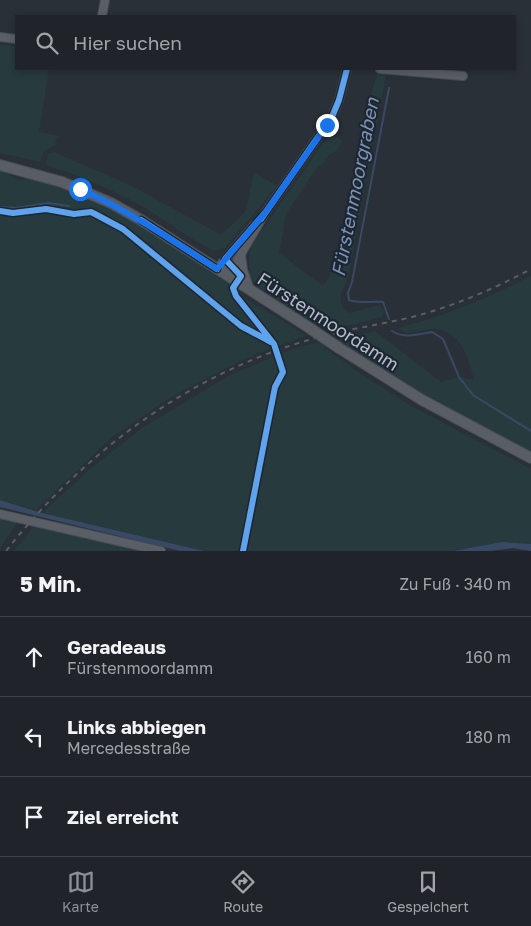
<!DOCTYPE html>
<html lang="de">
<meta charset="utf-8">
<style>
:root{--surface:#20242a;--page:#2d3036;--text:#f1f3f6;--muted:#a2a4a8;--line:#3d4147;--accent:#8c9099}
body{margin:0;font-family:"Golos Text",sans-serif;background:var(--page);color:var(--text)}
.stop{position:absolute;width:15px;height:15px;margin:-11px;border:4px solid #1a73e8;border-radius:50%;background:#fff}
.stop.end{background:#1a73e8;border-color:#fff;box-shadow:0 1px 5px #0008}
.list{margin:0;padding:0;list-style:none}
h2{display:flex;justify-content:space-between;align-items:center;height:65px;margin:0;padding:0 20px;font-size:21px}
h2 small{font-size:16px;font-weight:400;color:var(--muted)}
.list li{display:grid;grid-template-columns:32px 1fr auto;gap:15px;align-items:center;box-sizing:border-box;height:80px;padding:0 20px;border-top:1px solid var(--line)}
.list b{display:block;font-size:19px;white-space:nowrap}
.list p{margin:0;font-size:16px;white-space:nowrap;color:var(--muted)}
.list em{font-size:16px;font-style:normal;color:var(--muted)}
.icon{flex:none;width:28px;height:28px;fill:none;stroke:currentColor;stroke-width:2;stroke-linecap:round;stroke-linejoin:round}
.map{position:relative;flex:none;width:531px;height:551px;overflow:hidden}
.search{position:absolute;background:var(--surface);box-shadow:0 2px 8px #0003;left:15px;right:15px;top:15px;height:55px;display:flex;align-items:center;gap:12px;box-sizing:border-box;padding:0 18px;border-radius:0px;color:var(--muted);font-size:19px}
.sheet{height:305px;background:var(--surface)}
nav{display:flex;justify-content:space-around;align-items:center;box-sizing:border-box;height:70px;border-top:1px solid var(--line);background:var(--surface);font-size:14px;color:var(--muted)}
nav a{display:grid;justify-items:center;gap:2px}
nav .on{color:var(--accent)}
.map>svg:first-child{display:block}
.green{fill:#273a3e}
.water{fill:#384963}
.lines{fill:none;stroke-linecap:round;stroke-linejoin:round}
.stream{stroke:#384963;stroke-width:2}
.minor-casing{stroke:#484c53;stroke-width:10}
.secondary-casing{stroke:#484c53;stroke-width:12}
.minor{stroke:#5a5e66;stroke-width:8}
.secondary{stroke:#595d64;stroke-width:10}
.rail{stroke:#595d64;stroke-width:2;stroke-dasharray:5 5;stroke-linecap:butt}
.secondary-bridge-casing{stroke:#484c53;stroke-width:12;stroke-linecap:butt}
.secondary-bridge{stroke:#595d64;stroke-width:10}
.cycleway-casing{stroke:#1d2633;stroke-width:9}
.cycleway{stroke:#60a3ed;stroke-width:6}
.route{stroke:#1a73e8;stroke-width:6}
.labels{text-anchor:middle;stroke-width:4.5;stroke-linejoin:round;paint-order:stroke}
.street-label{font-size:18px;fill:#b4bcc9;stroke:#1d2633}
.water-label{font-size:19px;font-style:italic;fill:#7c92b1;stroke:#1d2633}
</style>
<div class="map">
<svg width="531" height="551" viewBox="0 0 531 551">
<rect width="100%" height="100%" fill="#2a3038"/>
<path class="green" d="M0,45l16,1v23h33l-10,63 22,4 -5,3 -1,6 -11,6 -4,11 -40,-9z
M378,74l8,1 -38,202c-5,11 -14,27 1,36 9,-2 24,-8 32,-7l3,6 -1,4c-14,5 -42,12 -56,12 -7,0 -13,-4 -19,-8l-2,1 -51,-37 -8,-12 3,-1c-4,-14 0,-22 7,-34l71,-101h7l7,4 -5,10 -13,9 1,3 -9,7 -30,45 -7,39 44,33 6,-8 2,-8 6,1 36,-184z
M54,152l78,34 89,49 25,-24 8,-39 23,14 -52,62 -12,3c-26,-14 -49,-32 -75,-47 -29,-16 -61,-29 -92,-39l2,-11z
M0,168l15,11 6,1 5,-2h7l10,2 61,25 41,24 84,55 -2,4 58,34 21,14 -47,17 -41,19 -50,27 -57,39 -75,72 -36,-10z
M531,276v178l-94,-50 -99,-63 -14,6 33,24 51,33 123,65v75l-29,-2 -49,9h-249l-162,-38 48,-44 52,-41 86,-52 54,-23 21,-7 72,-15 66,51 18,-5 15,3c-5,-22 -14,-51 -41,-51 -9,0 -18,3 -28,4l-7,-5c46,-12 91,-30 133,-52z
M0,515l17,7 -17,27z
M33,527l109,24h-128z"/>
<path class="water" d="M0,500l42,13 162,38h-24l-180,-44z
M502,542l29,2v7l-18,-3 -23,3h-37z"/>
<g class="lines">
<path class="stream" d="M0,207l16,1 32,-5 21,3
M389,319l-6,-17c-12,-1 -23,2 -34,-2l-1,-7 4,-11 37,-194
M392,331c12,8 27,3 40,1l11,7 16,38 14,18 58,36"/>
<defs>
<path id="minor" d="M102,16l3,-16
M0,37l16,2
M380,69l83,7
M241,254l2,16 7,20
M217,269l37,-44
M219,270h7l8,-4 31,-53 67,-96 7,-17 8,-31
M0,514l161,37"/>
<path id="secondary" d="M0,165l62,17 49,21 30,17 167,107
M339,348l83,52 109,58"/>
</defs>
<use href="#minor" class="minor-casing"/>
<use href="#secondary" class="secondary-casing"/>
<use href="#minor" class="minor"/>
<use href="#secondary" class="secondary"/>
<path class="rail" d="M6,551c78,-99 183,-177 306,-212 34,-10 69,-14 104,-23 40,-11 78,-27 115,-47"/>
<defs>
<path id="secondary-bridge" d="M308,327l31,21"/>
</defs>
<use href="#secondary-bridge" class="secondary-bridge-casing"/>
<use href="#secondary-bridge" class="secondary-bridge"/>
<defs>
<path id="cycleway" d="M0,211l13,2 33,-4 28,5 17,-2 4,2 28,15 118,97 30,16
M261,219l71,-102 7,-17 8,-31
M141,220l76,49
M243,551l32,-164 8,-15 -9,-28 -38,-48 -3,-8 8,-12 -16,-17 40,-46"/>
</defs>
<use href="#cycleway" class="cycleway-casing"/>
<use href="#cycleway" class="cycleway"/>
</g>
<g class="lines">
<path class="route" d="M80,189c49,22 92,51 137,80l48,-56 62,-88"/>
</g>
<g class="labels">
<g class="street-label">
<text transform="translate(328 322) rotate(33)" y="6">Fürstenmoordamm</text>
</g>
<g class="water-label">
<text transform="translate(355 187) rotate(-79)" y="7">Fürstenmoorgraben</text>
</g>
</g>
</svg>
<div class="stop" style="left:80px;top:189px"></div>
<div class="stop end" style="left:327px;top:125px"></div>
<div class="search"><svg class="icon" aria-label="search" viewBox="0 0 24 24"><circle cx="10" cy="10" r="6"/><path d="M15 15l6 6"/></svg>Hier suchen</div>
</div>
<section class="sheet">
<h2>5 Min.<small>Zu Fuß · 340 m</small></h2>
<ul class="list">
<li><svg class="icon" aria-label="ahead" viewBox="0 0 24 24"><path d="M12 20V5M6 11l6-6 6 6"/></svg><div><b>Geradeaus</b><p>Fürstenmoordamm</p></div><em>160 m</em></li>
<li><svg class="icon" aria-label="left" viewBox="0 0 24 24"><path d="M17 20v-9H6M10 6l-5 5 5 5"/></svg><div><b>Links abbiegen</b><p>Mercedesstraße</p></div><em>180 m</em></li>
<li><svg class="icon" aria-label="arrive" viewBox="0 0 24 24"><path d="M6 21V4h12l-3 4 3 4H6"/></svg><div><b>Ziel erreicht</b></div></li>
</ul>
</section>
<nav>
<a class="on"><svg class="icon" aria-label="map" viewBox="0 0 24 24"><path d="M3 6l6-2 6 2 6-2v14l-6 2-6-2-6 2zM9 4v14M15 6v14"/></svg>Karte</a>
<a><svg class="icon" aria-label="directions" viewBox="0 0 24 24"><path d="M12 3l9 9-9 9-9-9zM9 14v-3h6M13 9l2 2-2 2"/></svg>Route</a>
<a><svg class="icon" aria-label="saved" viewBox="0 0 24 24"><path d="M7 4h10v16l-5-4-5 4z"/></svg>Gespeichert</a>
</nav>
